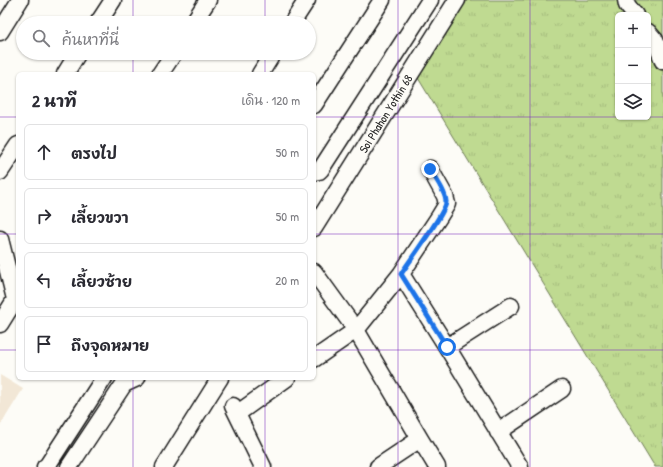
<!DOCTYPE html>
<html lang="th">
<meta charset="utf-8">
<style>
:root{--surface:#fff;--page:#f7f7f7;--text:#2b2b33;--muted:#7c7c81;--line:#e1e1e2}
body{margin:0;font-family:"Patrick Hand","Playpen Sans Thai",sans-serif;background:var(--page);color:var(--text)}
.controls{position:absolute;right:12px;top:12px;display:grid;overflow:hidden;border-radius:6px;box-shadow:0 1px 3px #0004}
.controls button{width:36px;height:36px;display:grid;place-items:center;padding:0;border:0;border-bottom:1px solid var(--line);background:var(--surface);color:var(--text);font:20px sans-serif}
.stop{position:absolute;width:12px;height:12px;margin:-9px;border:3px solid #1a73e8;border-radius:50%;background:#fff}
.stop.end{background:#1a73e8;border-color:#fff;box-shadow:0 1px 4px #0008}
.list{margin:0;padding:0;list-style:none}
h2{display:flex;justify-content:space-between;align-items:center;height:52px;margin:0;padding:0 16px;font-size:17px}
h2 small{font-size:13px;font-weight:400;color:var(--muted)}
.list li{display:grid;grid-template-columns:26px 1fr auto;gap:12px;align-items:center;box-sizing:border-box;height:56px;margin:0 8px 8px;padding:0 8px;border:1px solid var(--line);border-radius:6px}
.list b{display:block;font-size:15px;white-space:nowrap}
.list em{font-size:13px;font-style:normal;color:var(--muted)}
.icon{flex:none;width:22px;height:22px;fill:none;stroke:currentColor;stroke-width:2;stroke-linecap:round;stroke-linejoin:round}
.map{position:relative;flex:none;width:663px;height:467px;overflow:hidden}
.search{position:absolute;background:var(--surface);box-shadow:0 1px 3px #0004;left:16px;top:16px;width:300px;height:44px;display:flex;align-items:center;gap:10px;box-sizing:border-box;padding:0 14px;border-radius:22px;color:var(--muted);font-size:15px}
.panel{position:absolute;background:var(--surface);box-shadow:0 1px 3px #0004;left:16px;top:72px;width:300px;height:308px;border-radius:6px}
.map>svg:first-child{display:block}
.built{fill:#f2e7d6}
.grass{fill:url(#grass-tufts);stroke:#6e7b56;fill-rule:evenodd}
.lines{fill:none;stroke-linecap:round;stroke-linejoin:round}
.minor-casing{stroke:#1c1c1c;stroke-width:19}
.minor{stroke:#fdfcf7;stroke-width:16}
.route{stroke:#1a73e8;stroke-width:5}
.grid{fill:none;stroke:#7b2cbf;stroke-width:1;stroke-opacity:0.55}
.labels{text-anchor:middle;stroke-width:3;stroke-linejoin:round;paint-order:stroke}
.street-label{font-size:12px;fill:#1c1c1c;stroke:#fdfcf7}
</style>
<div class="map">
<svg width="663" height="467" viewBox="0 0 663 467">
<defs>
<pattern id="grass-tufts" width="24" height="20" patternUnits="userSpaceOnUse"><rect width="24" height="20" fill="#bfda91"/><path d="M3 7l-1-3M5 7V3M7 7l1-3M15 17l-1-3M17 17v-4M19 17l1-3" fill="none" stroke="#a4ba7c"/></pattern>
</defs>
<rect width="100%" height="100%" fill="#fdfcf7"/>
<filter id="ink" filterUnits="userSpaceOnUse"><feTurbulence type="fractalNoise" baseFrequency=".025" numOctaves="2"/><feDisplacementMap in="SourceGraphic" scale="8" xChannelSelector="R" yChannelSelector="G"/><feConvolveMatrix kernelMatrix="1 2 1 2 8 2 1 2 1" color-interpolation-filters="sRGB"/></filter>
<g filter="url(#ink)">
<path class="built" d="M0,375l23,14 -23,37z"/>
<path class="grass" d="M467,0h196v467h-8l-237,-389zM618,15h30v102h-30z"/>
<g class="lines">
<defs>
<path id="minor" d="M626,0l1,5 8,10
M98,23l15,-23
M193,23l15,-23
M292,23l15,-23
M0,32l20,-32
M648,32l7,8 8,21
M65,74l13,-21
M160,74l14,-21
M260,74l13,-21
M314,105l68,-105
M0,172l18,-27
M314,172l5,-1 2,-2 109,-169
M314,228l143,-228
M0,239l15,60
M314,272l42,58 64,109 17,28
M401,274l46,73 73,120
M0,324l18,-29
M447,347l64,-41
M314,359l42,-29 45,-56 38,-57 8,-13 -2,-8 -15,-27
M233,406l30,61
M238,413l49,-35
M498,432l64,-43
M45,467l2,-1 57,-88
M69,467l55,-83 13,-6
M164,467l56,-89
M378,467l42,-28"/>
</defs>
<use href="#minor" class="minor-casing"/>
<use href="#minor" class="minor"/>
</g>
</g>
<g class="lines" filter="url(#ink)">
<path class="route" d="M430,169c5,9 16,23 16,33 1,8 -38,61 -45,72l46,73"/>
</g>
<path class="grid" d="M133,0v23M265,0v23M398,0v467M530,0v467M133,53v21M265,53v21M0,117h18M314,117h304M648,117h15M0,234h18M314,234h349M0,350h18M314,350h349M133,378v89M265,378v89"/>
<g class="labels">
<g class="street-label">
<text transform="translate(386 114) rotate(-58)" y="4">Soi Phahon Yothin 68</text>
</g>
</g>
</svg>
<div class="controls">
<button>+</button>
<button>−</button>
<button><svg class="icon" aria-label="layers" viewBox="0 0 24 24"><path d="M12 4l9 5-9 5-9-5zM3 14l9 5 9-5"/></svg></button>
</div>
<div class="stop" style="left:447px;top:347px"></div>
<div class="stop end" style="left:430px;top:169px"></div>
<div class="search"><svg class="icon" aria-label="search" viewBox="0 0 24 24"><circle cx="10" cy="10" r="6"/><path d="M15 15l6 6"/></svg>ค้นหาที่นี่</div>
<section class="panel">
<h2>2 นาที<small>เดิน · 120 m</small></h2>
<ul class="list">
<li><svg class="icon" aria-label="ahead" viewBox="0 0 24 24"><path d="M12 20V5M6 11l6-6 6 6"/></svg><div><b>ตรงไป</b></div><em>50 m</em></li>
<li><svg class="icon" aria-label="right" viewBox="0 0 24 24"><path d="M7 20v-9h11M14 6l5 5-5 5"/></svg><div><b>เลี้ยวขวา</b></div><em>50 m</em></li>
<li><svg class="icon" aria-label="left" viewBox="0 0 24 24"><path d="M17 20v-9H6M10 6l-5 5 5 5"/></svg><div><b>เลี้ยวซ้าย</b></div><em>20 m</em></li>
<li><svg class="icon" aria-label="arrive" viewBox="0 0 24 24"><path d="M6 21V4h12l-3 4 3 4H6"/></svg><div><b>ถึงจุดหมาย</b></div></li>
</ul>
</section>
</div>
